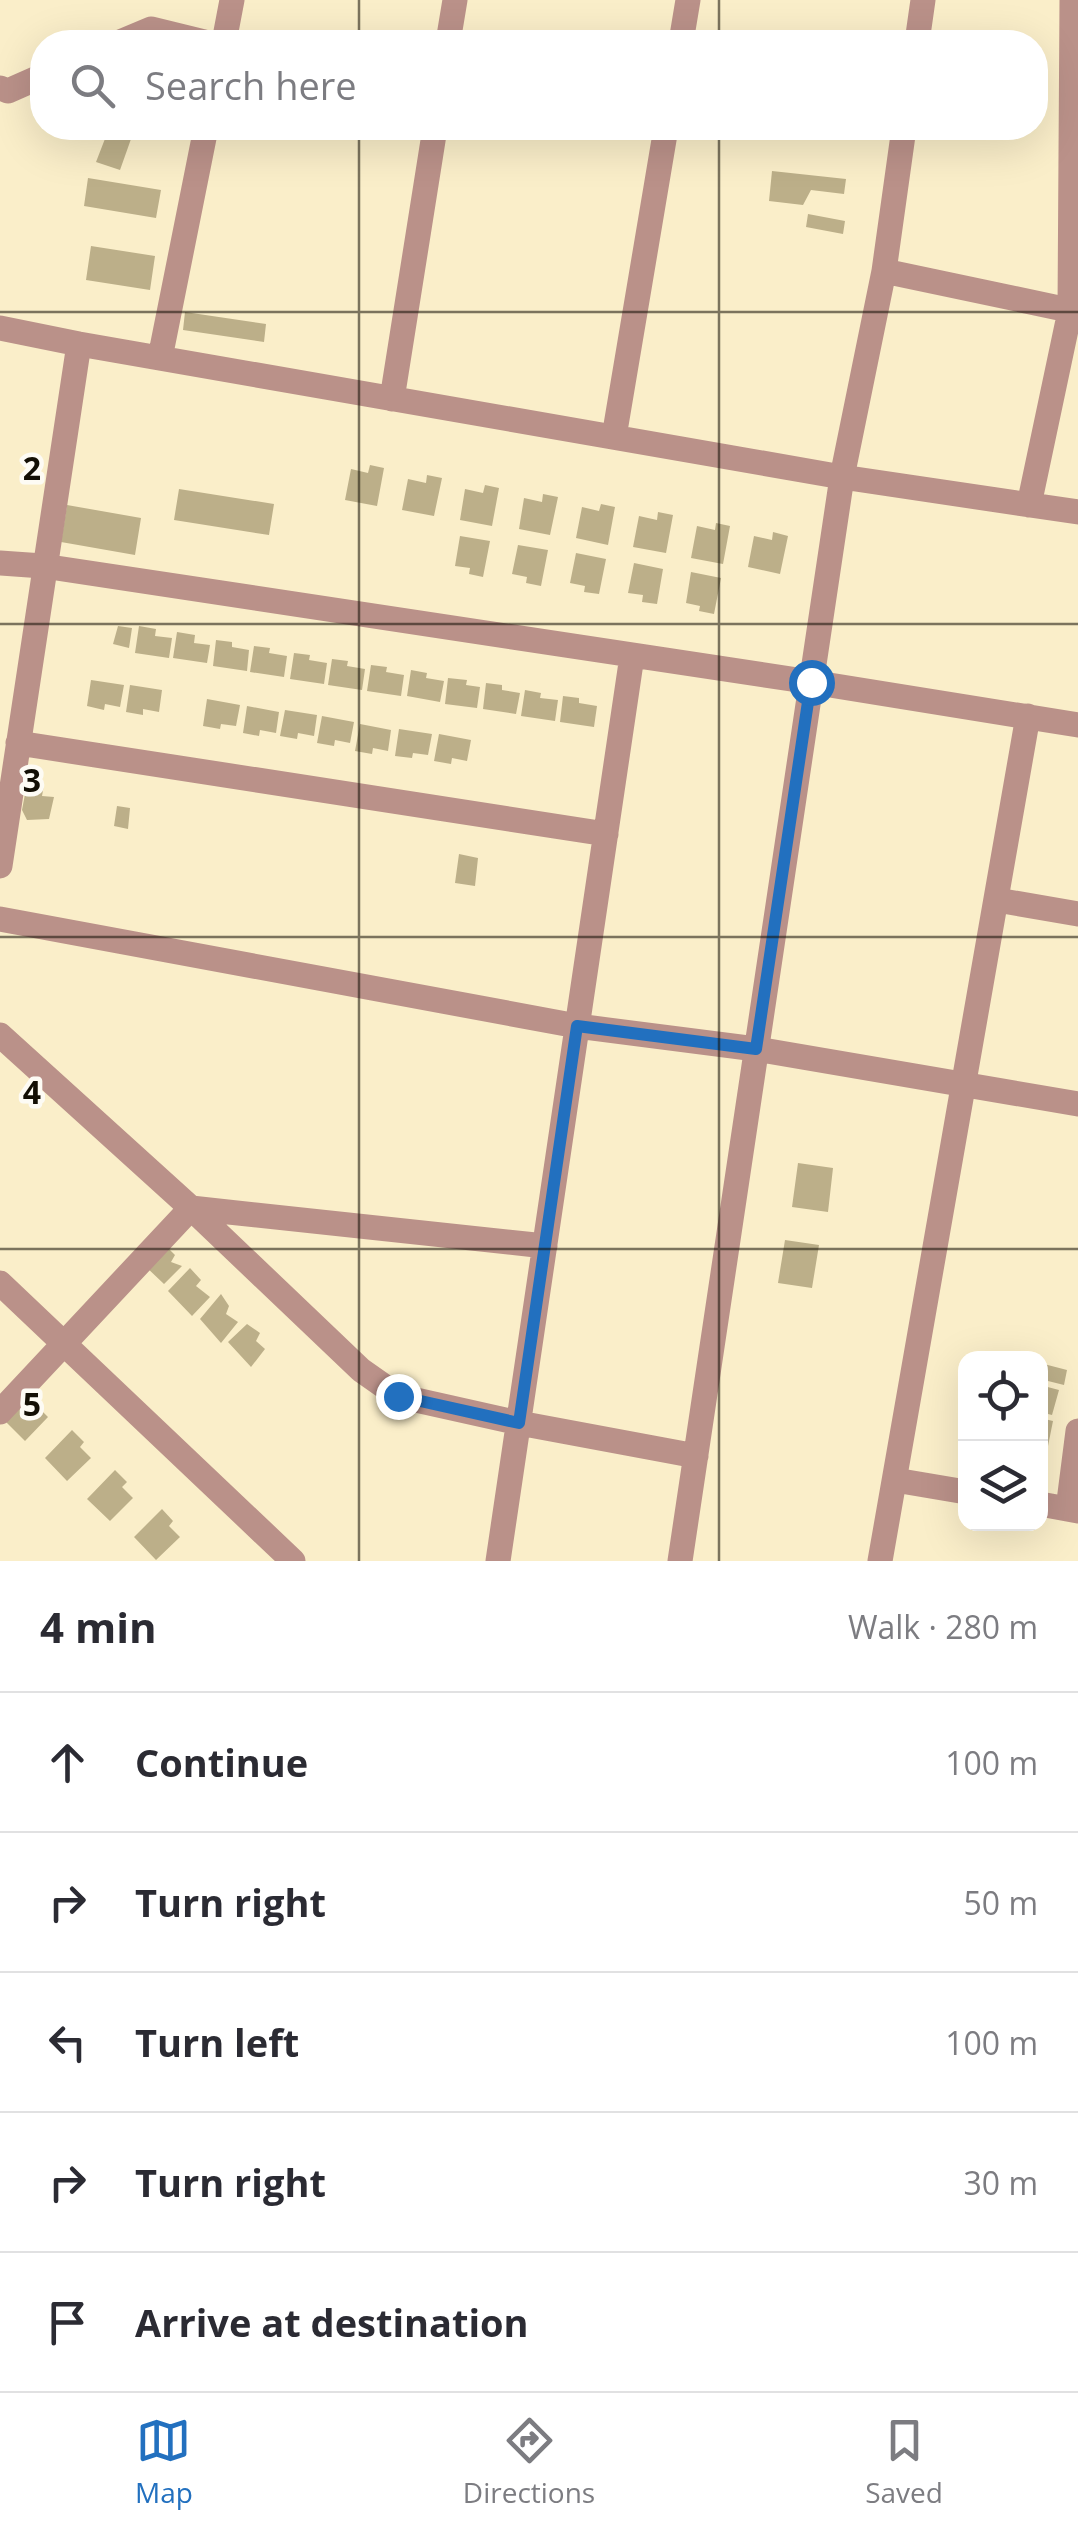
<!DOCTYPE html>
<meta charset="utf-8">
<style>
:root{--surface:#fff;--page:#f2f2f3;--text:#2b2b33;--muted:#7c7c81;--line:#e1e1e2;--accent:#2270bf}
body{margin:0;font-family:"Open Sans",sans-serif;background:var(--page);color:var(--text)}
.controls{position:absolute;right:30px;bottom:30px;display:grid;overflow:hidden;border-radius:20px;box-shadow:0 10px 40px #0002}
.controls button{width:90px;height:90px;display:grid;place-items:center;padding:0;border:0;border-bottom:2px solid var(--line);background:var(--surface);color:var(--text);font:50px sans-serif}
.stop{position:absolute;width:30px;height:30px;margin:-22px;border:8px solid #2270bf;border-radius:50%;background:#fff}
.stop.end{background:#2270bf;border-color:#fff;box-shadow:0 2px 10px #0008}
.list{margin:0;padding:0;list-style:none}
h2{display:flex;justify-content:space-between;align-items:center;height:130px;margin:0;padding:0 40px;font-size:42px}
h2 small{font-size:32px;font-weight:400;color:var(--muted)}
.list li{display:grid;grid-template-columns:65px 1fr auto;gap:30px;align-items:center;box-sizing:border-box;height:140px;padding:0 40px;border-top:2px solid var(--line)}
.list b{display:block;font-size:38px;white-space:nowrap}
.list em{font-size:32px;font-style:normal;color:var(--muted)}
.icon{flex:none;width:55px;height:55px;fill:none;stroke:currentColor;stroke-width:2;stroke-linecap:round;stroke-linejoin:round}
.map{position:relative;flex:none;width:1078px;height:1561px;overflow:hidden}
.search{position:absolute;background:var(--surface);box-shadow:0 10px 40px #0002;left:30px;right:30px;top:30px;height:110px;display:flex;align-items:center;gap:25px;box-sizing:border-box;padding:0 35px;border-radius:40px;color:var(--muted);font-size:38px}
.sheet{height:830px;background:var(--surface)}
nav{display:flex;justify-content:space-around;align-items:center;box-sizing:border-box;height:140px;border-top:2px solid var(--line);background:var(--surface);font-size:28px;color:var(--muted)}
nav a{display:grid;justify-items:center;gap:5px}
nav .on{color:var(--accent)}
.map>svg:first-child{display:block}
.building{fill:#bcaf89}
.lines{fill:none;stroke-linecap:round;stroke-linejoin:round}
.street{stroke:#ba9189;stroke-width:25}
.route{stroke:#2270bf;stroke-width:12}
.grid{fill:none;stroke:#130f04;stroke-width:2.5;stroke-opacity:0.55}
.grid-label{font-size:32px;text-anchor:middle;font-weight:bold;fill:#130f04;stroke:#fdfbf4;stroke-width:9;stroke-linejoin:round;paint-order:stroke}
</style>
<div class="map">
<svg width="1078" height="1561" viewBox="0 0 1078 1561">
<rect width="100%" height="100%" fill="#faeec9"/>
<path class="building" d="M108,131l23,8 -11,31 -24,-8z
M772,171l74,8 -2,15 -33,-4 -8,15 -34,-4z
M88,178l73,12 -5,28 -72,-12z
M808,214l37,7 -2,13 -37,-7z
M91,246l64,10 -5,34 -64,-10z
M185,312l81,12 -2,18 -81,-12z
M370,465l14,3 -7,38 -32,-6 6,-31 17,4z
M427,475l15,3 -8,38 -32,-6 6,-31 18,4z
M485,485l14,3 -7,38 -32,-6 5,-31 18,4z
M179,489l95,15 -5,31 -95,-15z
M543,494l15,3 -8,38 -31,-6 5,-31 18,4z
M601,504l14,3 -7,38 -32,-7 6,-31 17,4z
M67,505l74,13 -6,37 -74,-13z
M658,512l15,3 -7,38 -33,-6 6,-31 18,4z
M716,523l14,3 -7,38 -32,-6 6,-32 18,4z
M773,532l15,4 -8,38 -32,-7 6,-31 18,4z
M460,536l30,5 -7,36 -14,-3 1,-6 -15,-2z
M518,545l30,5 -7,36 -15,-3 1,-6 -15,-3z
M576,553l30,6 -7,35 -15,-2 1,-6 -15,-3z
M634,563l29,6 -6,35 -15,-2 1,-7 -15,-2z
M691,572l30,6 -7,36 -15,-3 1,-5 -14,-3z
M118,626l14,2 -3,20 -16,-4z
M139,626l17,3 -1,7 17,2 -3,20 -34,-5z
M177,632l18,3 -1,8 16,2 -3,18 -34,-5z
M216,640l16,2v5l17,3 -2,21 -34,-5z
M254,646l16,2 -1,5 18,3 -3,21 -34,-5z
M294,653l16,2 -1,5 18,3 -3,21 -34,-5z
M332,659l16,2 -1,5 18,3 -3,21 -34,-5z
M371,665l16,2 -1,5 18,3 -3,21 -34,-5z
M411,670l16,3 -1,5 18,3 -4,21 -33,-6z
M448,678l19,2 -1,5 14,2 -3,21 -32,-4z
M91,680l33,5 -4,22 -15,-3 -1,6 -17,-4z
M486,683l16,2v5l18,3 -4,21 -33,-5z
M130,685l32,5 -3,22 -16,-3v6l-17,-3z
M525,690l16,3 -1,5 18,2 -3,21 -34,-5z
M563,696l16,2v5l18,3 -3,21 -34,-5z
M207,699l33,6 -4,21 -15,-2 -1,5 -17,-3z
M247,706l32,6 -3,21 -16,-3 -1,6 -16,-3z
M285,710l32,5 -3,21 -16,-3 -1,6 -17,-3z
M322,716l32,6 -4,21 -15,-3 -1,6 -17,-3z
M360,724l31,6 -3,21 -15,-3 -1,6 -17,-3z
M399,729l33,5 -4,21 -15,-2 -1,5 -17,-2z
M439,734l32,6 -4,21 -15,-3 -1,6 -17,-3z
M31,783l13,2 -2,11 12,1 -5,22 -22,1 -5,-10 3,-16z
M117,806l13,2 -2,21 -14,-3z
M459,854l19,4 -3,28 -20,-3z
M798,1163l35,5 -5,44 -36,-5z
M785,1240l34,5 -7,43 -34,-5z
M163,1243l12,12 -4,7 11,4 -18,18 -20,-19z
M190,1268l11,12 -5,6 14,11 -18,19 -24,-25z
M221,1294l8,12 -3,8 12,8 -17,21 -21,-24z
M247,1324l13,9 -4,8 9,8 -14,18 -23,-25z
M1040,1363l27,7 -3,15 -24,-6z
M1040,1385l19,5 -7,25 -12,-3z
M30,1390l11,12 -4,4 11,11 -23,24 -23,-23z
M1040,1418l13,3 -5,25 -8,-1z
M72,1430l12,12 -4,5 11,11 -24,23 -22,-23z
M115,1470l12,12 -5,5 11,11 -23,23 -23,-22z
M162,1509l11,12 -4,5 11,11 -24,23 -22,-23z"/>
<g class="lines">
<path class="street" d="M120,42l31,-13 53,13
M224,42l8,-42
M448,42l7,-42
M681,42l7,-42
M917,42l6,-42
M0,88l8,3 34,-15
M884,271l194,41
M0,328l79,16 763,133 236,35
M160,358l46,-230
M392,399l43,-271
M614,437l52,-309
M1029,505l41,-194 2,-311
M0,563l43,3 768,116 267,43
M18,743l588,91
M0,866l79,-522
M997,900l81,14
M0,919l577,107 179,23 322,55
M0,1035l191,173 170,162 37,26 121,27 177,33
M0,1283l293,278
M0,1412l191,-204 354,38
M895,1480l71,12
M1040,1504l38,7
M1068,1509l10,-78
M498,1561l134,-905
M680,1561l162,-1084 42,-206 20,-143
M880,1561l148,-845"/>
</g>
<g class="lines">
<path class="route" d="M398,1396l121,27 58,-397 179,23 55,-367"/>
</g>
<path class="grid" d="M359,0v42M719,0v42M359,128v1433M719,128v1433M0,312h1078M0,624h1078M0,937h1078M0,1249h1078"/>
<g class="grid-label">
<text x="32" y="480">2</text>
<text x="32" y="792">3</text>
<text x="32" y="1104">4</text>
<text x="32" y="1416">5</text>
</g>
</svg>
<div class="controls">
<button><svg class="icon" aria-label="locate" viewBox="0 0 24 24"><circle cx="12" cy="12" r="6"/><path d="M12 2v4M12 18v4M2 12h4M18 12h4"/></svg></button>
<button><svg class="icon" aria-label="layers" viewBox="0 0 24 24"><path d="M12 4l9 5-9 5-9-5zM3 14l9 5 9-5"/></svg></button>
</div>
<div class="stop" style="left:811px;top:682px"></div>
<div class="stop end" style="left:398px;top:1396px"></div>
<div class="search"><svg class="icon" aria-label="search" viewBox="0 0 24 24"><circle cx="10" cy="10" r="6"/><path d="M15 15l6 6"/></svg>Search here</div>
</div>
<section class="sheet">
<h2>4 min<small>Walk · 280 m</small></h2>
<ul class="list">
<li><svg class="icon" aria-label="ahead" viewBox="0 0 24 24"><path d="M12 20V5M6 11l6-6 6 6"/></svg><div><b>Continue</b></div><em>100 m</em></li>
<li><svg class="icon" aria-label="right" viewBox="0 0 24 24"><path d="M7 20v-9h11M14 6l5 5-5 5"/></svg><div><b>Turn right</b></div><em>50 m</em></li>
<li><svg class="icon" aria-label="left" viewBox="0 0 24 24"><path d="M17 20v-9H6M10 6l-5 5 5 5"/></svg><div><b>Turn left</b></div><em>100 m</em></li>
<li><svg class="icon" aria-label="right" viewBox="0 0 24 24"><path d="M7 20v-9h11M14 6l5 5-5 5"/></svg><div><b>Turn right</b></div><em>30 m</em></li>
<li><svg class="icon" aria-label="arrive" viewBox="0 0 24 24"><path d="M6 21V4h12l-3 4 3 4H6"/></svg><div><b>Arrive at destination</b></div></li>
</ul>
</section>
<nav>
<a class="on"><svg class="icon" aria-label="map" viewBox="0 0 24 24"><path d="M3 6l6-2 6 2 6-2v14l-6 2-6-2-6 2zM9 4v14M15 6v14"/></svg>Map</a>
<a><svg class="icon" aria-label="directions" viewBox="0 0 24 24"><path d="M12 3l9 9-9 9-9-9zM9 14v-3h6M13 9l2 2-2 2"/></svg>Directions</a>
<a><svg class="icon" aria-label="saved" viewBox="0 0 24 24"><path d="M7 4h10v16l-5-4-5 4z"/></svg>Saved</a>
</nav>
